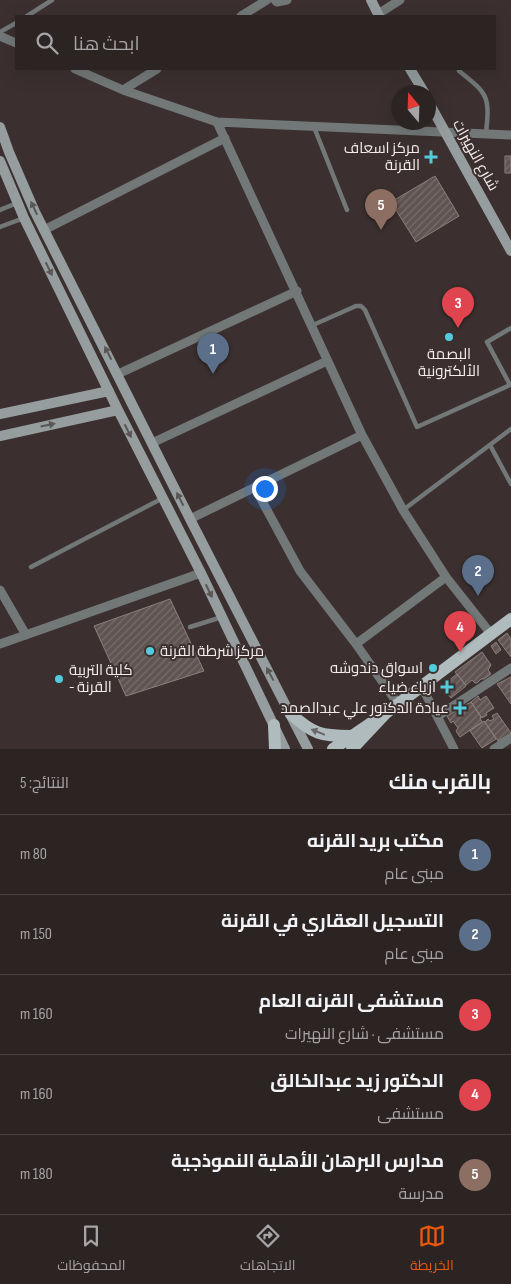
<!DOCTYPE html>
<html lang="ar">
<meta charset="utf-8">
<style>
:root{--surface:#2c2423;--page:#342c2b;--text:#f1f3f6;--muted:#a6a4a6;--line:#484141;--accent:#ea580c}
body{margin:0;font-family:"Sofia Sans Condensed",Cairo,sans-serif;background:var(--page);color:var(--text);direction:rtl}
.compass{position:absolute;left:391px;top:85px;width:45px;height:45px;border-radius:50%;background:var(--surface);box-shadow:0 5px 20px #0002;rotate:341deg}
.you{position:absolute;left:264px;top:488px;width:18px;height:18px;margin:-12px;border:4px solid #fff;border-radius:50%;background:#1a73e8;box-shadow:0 0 0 8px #1a73e833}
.badge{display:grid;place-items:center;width:32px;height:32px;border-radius:50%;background:var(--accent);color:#fff;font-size:16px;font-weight:700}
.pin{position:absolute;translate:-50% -41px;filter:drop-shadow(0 1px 2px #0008)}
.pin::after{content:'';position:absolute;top:26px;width:18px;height:15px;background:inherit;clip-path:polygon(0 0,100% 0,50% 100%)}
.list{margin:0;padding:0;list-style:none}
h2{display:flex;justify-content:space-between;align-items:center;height:65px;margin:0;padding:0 20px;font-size:21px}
h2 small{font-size:16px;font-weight:400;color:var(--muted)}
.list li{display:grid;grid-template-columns:32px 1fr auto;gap:15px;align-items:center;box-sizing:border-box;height:80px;padding:0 20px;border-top:1px solid var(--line)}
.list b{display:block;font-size:19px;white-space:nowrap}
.list p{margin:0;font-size:16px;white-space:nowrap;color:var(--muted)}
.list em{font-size:16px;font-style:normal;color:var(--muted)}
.icon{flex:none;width:28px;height:28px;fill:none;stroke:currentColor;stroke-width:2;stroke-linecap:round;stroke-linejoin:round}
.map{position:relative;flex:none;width:511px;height:749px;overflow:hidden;direction:ltr}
.search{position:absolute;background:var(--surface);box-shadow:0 5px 20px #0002;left:15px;right:15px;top:15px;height:55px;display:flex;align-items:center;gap:12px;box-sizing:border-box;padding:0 18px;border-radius:0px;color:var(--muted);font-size:19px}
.sheet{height:465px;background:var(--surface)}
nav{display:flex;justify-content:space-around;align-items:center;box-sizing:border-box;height:70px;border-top:1px solid var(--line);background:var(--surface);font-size:14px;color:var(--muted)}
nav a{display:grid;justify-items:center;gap:2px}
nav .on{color:var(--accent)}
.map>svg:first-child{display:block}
.building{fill:url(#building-hatch);stroke:#8c7f7e}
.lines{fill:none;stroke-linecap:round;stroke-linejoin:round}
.lane{stroke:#727778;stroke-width:4.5}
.street{stroke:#727778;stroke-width:9}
.secondary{stroke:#959d9f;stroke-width:10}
.primary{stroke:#afbbbd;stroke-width:12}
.oneway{fill:#5a5656}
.oneway2{fill:#696868}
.poi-dot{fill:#54cadd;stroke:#3b302f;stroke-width:2}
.labels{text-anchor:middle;stroke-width:4;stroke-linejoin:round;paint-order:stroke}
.poi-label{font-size:15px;fill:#f3eceb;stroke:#3b302f;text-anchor:end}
.street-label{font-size:15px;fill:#f3eceb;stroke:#3b302f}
</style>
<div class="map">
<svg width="511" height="749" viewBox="0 0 511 749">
<defs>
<pattern id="building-hatch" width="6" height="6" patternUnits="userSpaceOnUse" patternTransform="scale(1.25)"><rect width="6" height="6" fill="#605452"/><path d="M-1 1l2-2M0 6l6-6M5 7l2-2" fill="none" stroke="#776d6b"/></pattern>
</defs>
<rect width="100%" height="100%" fill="#3b302f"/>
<path class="building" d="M505,156h6v17h-6z
M435,176l24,40 -43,26 -25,-40z
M170,599l34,72 -78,25 -32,-70z
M507,633l4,6v18l-13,-17z
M496,642l5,8 -5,4 -5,-8z
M482,652l9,13 -3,5 3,4 -7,5h-3l-4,4h-2l-3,-3 -6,5 -11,-13z
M457,674l9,12 -15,12 -4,-5 5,-4 -5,-7z
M511,677v27l-14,-20z
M478,696l2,4 6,-4 8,12 -8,5 1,2 -5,3 -11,-16z
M471,702l10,15 -1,1 2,4 -22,15 -4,-6 2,-3 -5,-7 -2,2 -4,-7z
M497,713l14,20 -13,8 -13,-19 3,-3 2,2 4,-2 -2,-3z
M484,721l12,18 -14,9 -12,-17z"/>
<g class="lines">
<path class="lane" d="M27,16l25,-16
M0,32l16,-9
M459,71c29,23 31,25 27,62
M314,127l33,83
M0,210l17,-7
M0,227l24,-9
M313,325l43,-19h5l4,4 52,117 93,-42 -23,-43 24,-14
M490,445l21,39
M403,510l108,-81
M31,567l132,-69
M190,627l32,-10"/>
<path class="street" d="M275,0l2,2 10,-2
M378,14l22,-14
M241,16l26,-16
M0,36l16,7
M75,69l48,21 94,32 294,13
M123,90l34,-21
M217,122l145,313 41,75 43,67 45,57
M44,230l181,-92
M118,374l179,-83
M152,443l175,-82
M255,488l45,83 56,73 42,60
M190,519l172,-84
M0,590l26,45
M0,644l201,-71
M356,644l90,-67
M422,687l32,62
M438,716l73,-48
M494,749l17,-11"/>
<path class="secondary" d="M371,0l8,16
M410,69l14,23
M428,101l83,150
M0,127l9,25 26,60 155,307 118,230
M0,161l24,57 94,192 83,163 84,176
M0,414l109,-23
M0,436l118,-26"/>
<path class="primary" d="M386,713l125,-94
M291,714c22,20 30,22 59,22
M274,725l1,24
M333,749l53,-36 -34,36"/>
</g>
<defs><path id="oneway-solid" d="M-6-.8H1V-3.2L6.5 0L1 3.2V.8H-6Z" transform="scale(1.25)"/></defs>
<g class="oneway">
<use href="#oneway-solid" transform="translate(34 208) rotate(-115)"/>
<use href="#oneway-solid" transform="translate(49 269) rotate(64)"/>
<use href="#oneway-solid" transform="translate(108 353) rotate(-117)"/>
<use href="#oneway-solid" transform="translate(48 425) rotate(-12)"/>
<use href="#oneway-solid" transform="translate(128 431) rotate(63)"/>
<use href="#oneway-solid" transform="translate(180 499) rotate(-117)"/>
<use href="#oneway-solid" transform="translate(209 591) rotate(64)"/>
<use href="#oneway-solid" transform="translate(270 674) rotate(-118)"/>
</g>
<use class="oneway2" href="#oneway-solid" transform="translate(318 732) rotate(-158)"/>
<g class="poi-dot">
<path d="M428.5 149.5h5v5h5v5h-5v5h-5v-5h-5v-5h5z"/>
<circle cx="449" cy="337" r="5"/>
<circle cx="150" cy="651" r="5"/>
<circle cx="433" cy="668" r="5"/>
<circle cx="59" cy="679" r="5"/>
<path d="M444.5 679.5h5v5h5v5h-5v5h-5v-5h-5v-5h5z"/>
<path d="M457.5 700.5h5v5h5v5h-5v5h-5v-5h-5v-5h5z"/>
</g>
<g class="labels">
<g class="poi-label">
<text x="420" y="153">مركز اسعاف<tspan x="420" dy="17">القرنة</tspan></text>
<text x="449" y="359" text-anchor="middle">البصمة<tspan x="449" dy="17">الألكترونية</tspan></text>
<text x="160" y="656" text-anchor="start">مركز شرطة القرنة</text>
<text x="423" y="673">اسواق دندوشه</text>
<text x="69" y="675" text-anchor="start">كلية التربية<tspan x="69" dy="17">- القرنة</tspan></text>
<text x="436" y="692">ازياء ضياء</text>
<text x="449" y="713">عيادة الدكتور علي عبدالصمد</text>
</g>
<g class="street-label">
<text transform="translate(476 155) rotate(61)" y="5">شارع النهيرات</text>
</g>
</g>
</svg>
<svg class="compass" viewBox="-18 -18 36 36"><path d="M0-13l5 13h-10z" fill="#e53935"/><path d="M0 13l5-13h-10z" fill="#a6a4a6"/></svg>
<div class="you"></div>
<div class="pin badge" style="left:213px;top:374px;background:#5c6f8a">1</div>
<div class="pin badge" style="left:478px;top:596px;background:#5c6f8a">2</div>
<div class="pin badge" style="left:458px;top:328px;background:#e0444e">3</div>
<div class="pin badge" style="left:460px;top:652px;background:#e0444e">4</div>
<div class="pin badge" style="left:381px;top:230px;background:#8d6e63">5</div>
<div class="search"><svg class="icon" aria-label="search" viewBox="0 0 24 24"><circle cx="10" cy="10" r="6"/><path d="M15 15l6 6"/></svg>ابحث هنا</div>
</div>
<section class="sheet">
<h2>بالقرب منك<small>النتائج: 5</small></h2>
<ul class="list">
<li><span class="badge" style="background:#5c6f8a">1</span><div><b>مكتب بريد القرنه</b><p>مبنى عام</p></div><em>80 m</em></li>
<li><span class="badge" style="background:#5c6f8a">2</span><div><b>التسجيل العقاري في القرنة</b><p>مبنى عام</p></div><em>150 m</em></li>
<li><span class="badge" style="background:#e0444e">3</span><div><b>مستشفى القرنه العام</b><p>مستشفى · شارع النهيرات</p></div><em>160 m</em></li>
<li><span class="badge" style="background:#e0444e">4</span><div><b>الدكتور زيد عبدالخالق</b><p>مستشفى</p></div><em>160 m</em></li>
<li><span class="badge" style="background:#8d6e63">5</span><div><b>مدارس البرهان الأهلية النموذجية</b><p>مدرسة</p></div><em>180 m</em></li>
</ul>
</section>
<nav>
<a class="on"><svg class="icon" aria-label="map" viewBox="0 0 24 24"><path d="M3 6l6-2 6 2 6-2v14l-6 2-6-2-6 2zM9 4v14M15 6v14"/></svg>الخريطة</a>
<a><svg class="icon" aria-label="directions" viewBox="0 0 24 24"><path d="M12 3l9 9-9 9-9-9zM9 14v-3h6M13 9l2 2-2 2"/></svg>الاتجاهات</a>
<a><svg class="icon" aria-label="saved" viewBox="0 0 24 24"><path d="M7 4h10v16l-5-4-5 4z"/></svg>المحفوظات</a>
</nav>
